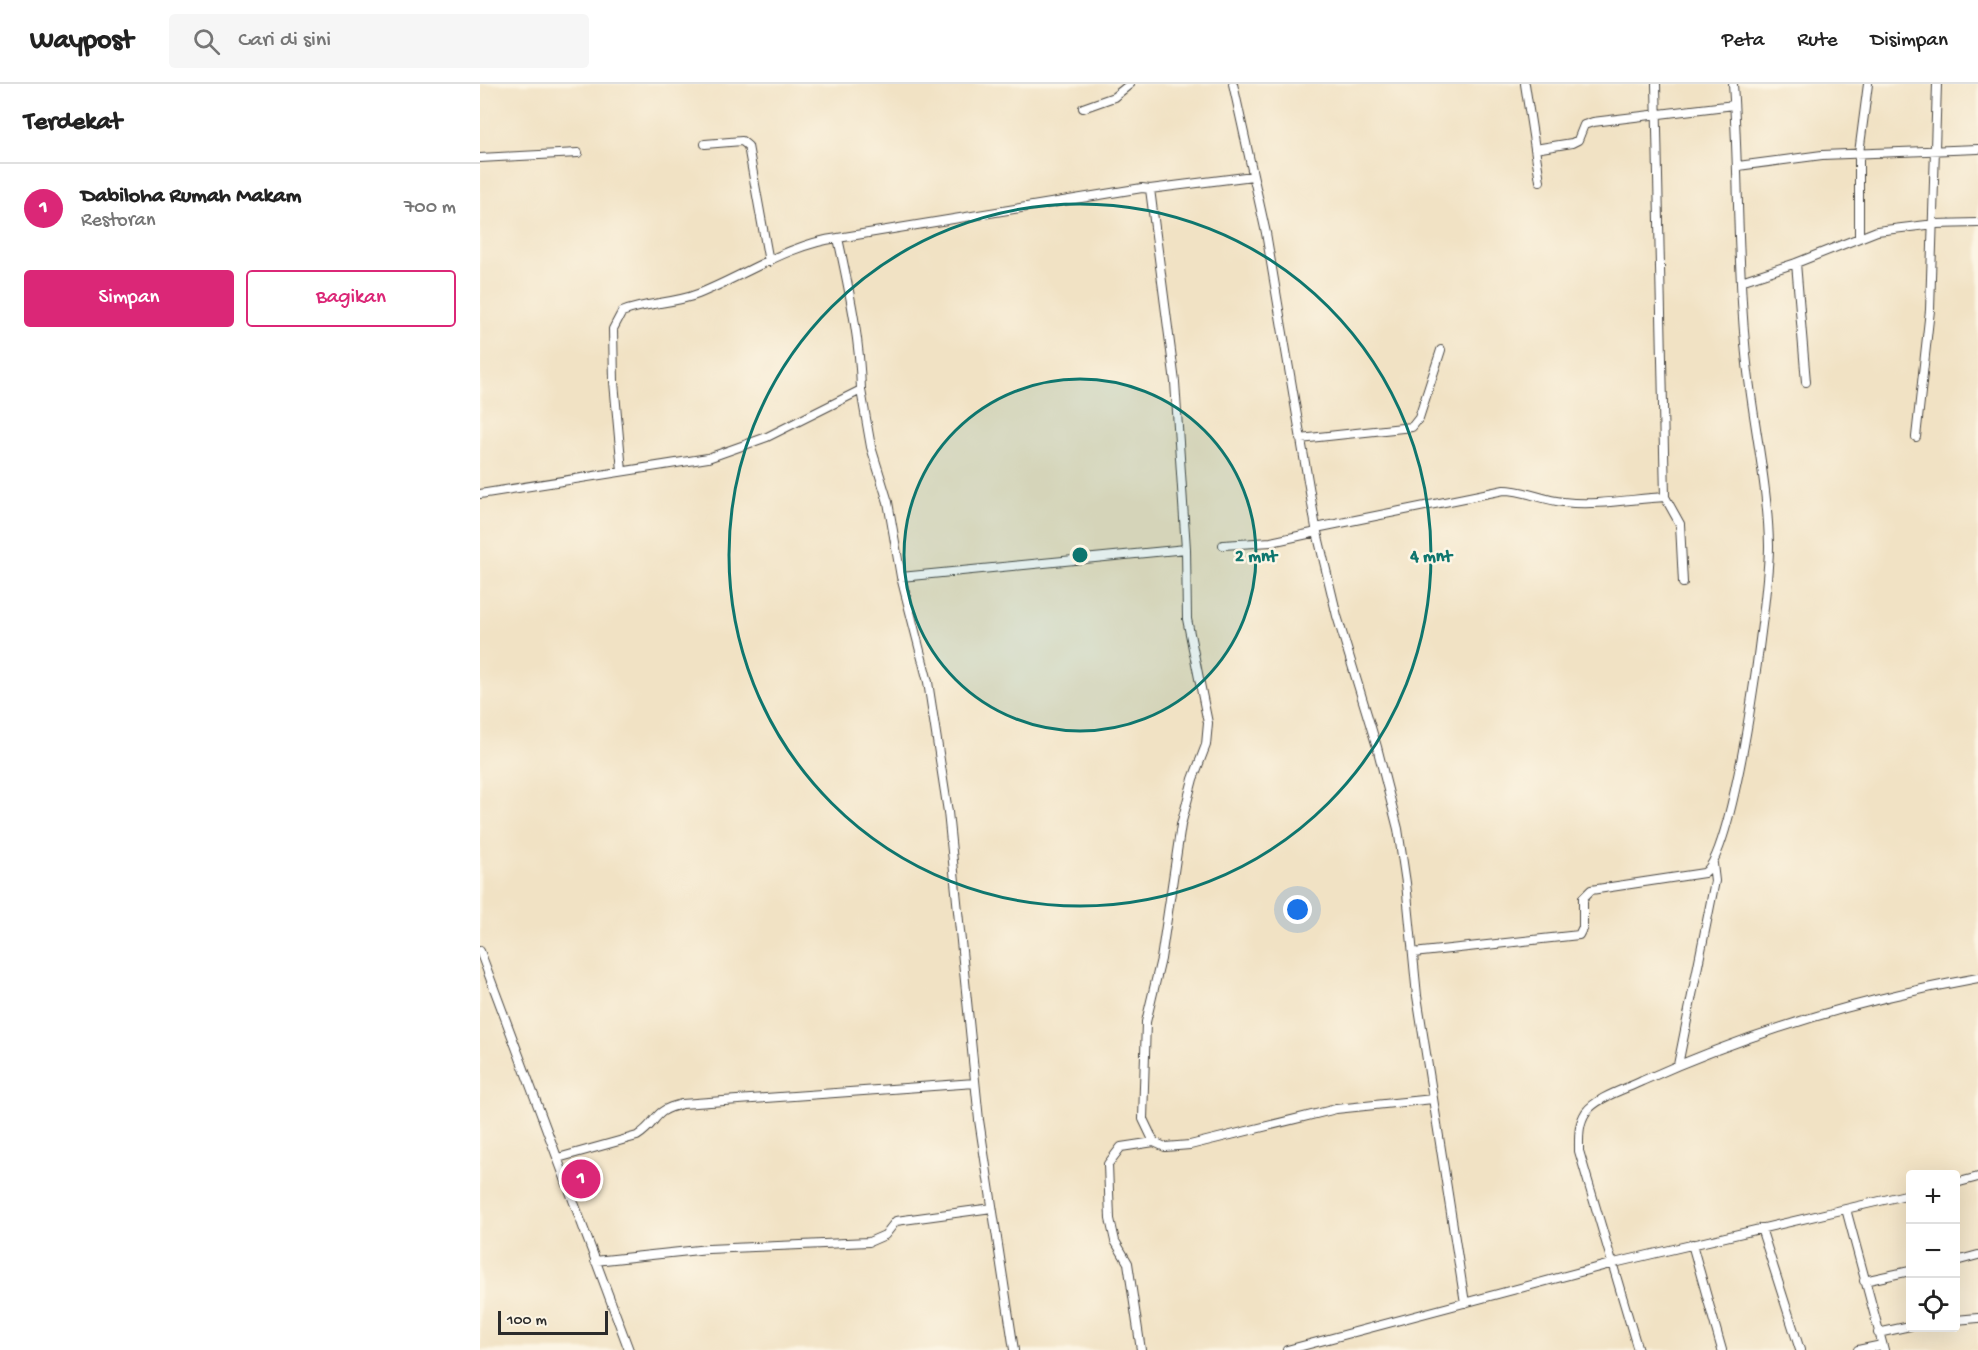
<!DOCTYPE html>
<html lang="id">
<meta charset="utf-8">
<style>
:root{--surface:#fff;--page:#f6f6f6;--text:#222;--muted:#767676;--line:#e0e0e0;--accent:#db2777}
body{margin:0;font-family:"Gochi Hand",sans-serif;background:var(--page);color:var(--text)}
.controls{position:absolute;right:18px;bottom:18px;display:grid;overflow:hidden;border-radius:6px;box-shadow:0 6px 24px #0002}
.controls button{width:54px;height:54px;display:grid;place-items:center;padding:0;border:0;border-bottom:2px solid var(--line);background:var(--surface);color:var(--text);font:30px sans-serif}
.scale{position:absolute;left:18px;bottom:15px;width:110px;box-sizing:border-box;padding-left:6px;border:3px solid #2b2b2b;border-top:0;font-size:16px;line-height:21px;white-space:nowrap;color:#2b2b2b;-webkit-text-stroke:4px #fcf5e5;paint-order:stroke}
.you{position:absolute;left:818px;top:826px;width:21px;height:21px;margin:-15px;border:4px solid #fff;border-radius:50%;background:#1a73e8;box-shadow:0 0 0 9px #1a73e833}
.badge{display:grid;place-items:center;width:39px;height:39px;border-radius:50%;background:var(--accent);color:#fff;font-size:20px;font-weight:700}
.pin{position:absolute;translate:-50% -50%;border:3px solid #fff;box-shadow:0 2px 6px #0006}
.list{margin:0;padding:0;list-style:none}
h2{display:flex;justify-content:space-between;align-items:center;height:78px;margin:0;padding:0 24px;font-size:26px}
h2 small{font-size:20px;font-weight:400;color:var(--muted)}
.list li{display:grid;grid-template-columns:39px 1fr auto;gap:18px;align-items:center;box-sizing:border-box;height:90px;padding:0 24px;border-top:2px solid var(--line)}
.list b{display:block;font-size:22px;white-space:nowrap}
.list p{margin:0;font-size:20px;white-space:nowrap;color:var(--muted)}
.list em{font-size:20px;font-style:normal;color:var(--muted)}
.actions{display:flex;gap:12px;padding:18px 24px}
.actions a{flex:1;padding:14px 0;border:2px solid var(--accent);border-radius:6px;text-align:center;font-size:21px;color:var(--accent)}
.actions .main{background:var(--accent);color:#fff}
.icon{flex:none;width:33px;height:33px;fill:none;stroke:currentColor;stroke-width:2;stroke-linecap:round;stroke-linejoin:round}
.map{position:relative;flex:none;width:1498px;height:1266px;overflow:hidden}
header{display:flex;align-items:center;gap:36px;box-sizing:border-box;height:84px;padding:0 30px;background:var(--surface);border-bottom:2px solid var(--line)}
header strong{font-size:28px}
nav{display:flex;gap:33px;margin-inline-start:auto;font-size:21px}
.search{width:420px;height:54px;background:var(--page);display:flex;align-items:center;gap:15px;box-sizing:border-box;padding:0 21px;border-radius:6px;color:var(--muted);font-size:22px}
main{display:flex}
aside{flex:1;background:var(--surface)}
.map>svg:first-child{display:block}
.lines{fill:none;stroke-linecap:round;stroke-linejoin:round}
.minor-casing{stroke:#494642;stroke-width:10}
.minor{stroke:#fff;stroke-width:8}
.ring{fill:none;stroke:#0f766e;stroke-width:3}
.centre{fill:#0f766e;stroke:#fcf5e5;stroke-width:3}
.ring-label{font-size:18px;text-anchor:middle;font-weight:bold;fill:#0f766e;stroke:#fcf5e5;stroke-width:5;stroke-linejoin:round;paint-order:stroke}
</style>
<header>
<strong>Waypost</strong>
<div class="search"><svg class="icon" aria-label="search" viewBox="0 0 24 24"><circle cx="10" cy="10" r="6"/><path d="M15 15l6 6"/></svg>Cari di sini</div>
<nav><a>Peta</a><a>Rute</a><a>Disimpan</a></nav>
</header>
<main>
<aside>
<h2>Terdekat<small></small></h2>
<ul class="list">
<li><span class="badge">1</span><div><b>Dabiloha Rumah Makam</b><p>Restoran</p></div><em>700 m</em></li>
</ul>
<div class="actions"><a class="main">Simpan</a><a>Bagikan</a></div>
</aside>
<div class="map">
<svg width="1498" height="1266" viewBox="0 0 1498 1266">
<rect width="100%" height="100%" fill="#fcf5e5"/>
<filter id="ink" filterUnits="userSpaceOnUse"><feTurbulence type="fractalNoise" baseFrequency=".0167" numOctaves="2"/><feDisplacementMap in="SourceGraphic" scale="12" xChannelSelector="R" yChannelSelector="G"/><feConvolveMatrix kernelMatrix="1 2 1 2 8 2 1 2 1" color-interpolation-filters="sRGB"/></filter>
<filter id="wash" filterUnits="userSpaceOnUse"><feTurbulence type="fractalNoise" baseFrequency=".008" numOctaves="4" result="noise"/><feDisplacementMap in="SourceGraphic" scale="24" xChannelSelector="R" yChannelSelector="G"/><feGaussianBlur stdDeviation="1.35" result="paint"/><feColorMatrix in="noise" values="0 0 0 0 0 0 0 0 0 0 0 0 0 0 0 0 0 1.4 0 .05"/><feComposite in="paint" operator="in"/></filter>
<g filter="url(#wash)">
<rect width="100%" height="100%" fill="#f1e2c4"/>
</g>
<g filter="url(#ink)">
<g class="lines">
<defs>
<path id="minor" d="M753,0l33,149 50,295 21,88 40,131 21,82 8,54 11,113 48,307
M1045,0l15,97
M1176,0l9,413 15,27 3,59
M603,24l31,-11 16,-13
M225,60l37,-3 6,5 21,116
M1055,65l37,-6 6,-3 6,-15 9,-3 141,-17
M0,74l98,-5
M1258,82l84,-11 156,-6
M670,105l103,-13
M1379,154v-85l9,-69
M1316,179l10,119
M1261,197l55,-18 81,-32 58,-7 43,-1
M381,306l10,57 17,55 13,75 27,105 20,130 31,308 35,230
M1436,353l14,-127 7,-226
M820,355l112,-12 7,-9 22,-68
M142,387l-8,-89 -1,-53 9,-17c24,-10 51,-8 76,-18 46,-18 91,-50 140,-56
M0,410l228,-36 59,-21 94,-47c-1,-52 -12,-100 -23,-152l304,-50 8,1 25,193 11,167 1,70 21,104 -2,22 -13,34 -12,46 -20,134 -15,63 -3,97 11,23 11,5 25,-2 146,-36 97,-10
M836,444l188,-38c21,0 38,10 59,12 34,4 68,-3 102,-5
M743,461l48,-3 46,-10
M421,493l285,-28
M0,867l149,399
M933,869l166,-18 4,-8v-29l8,-8 113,-17c32,-20 65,-281 65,-327 -1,-67 -19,-136 -24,-203 -8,-86 -6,-173 -12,-259
M1198,981l37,-184 -2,-17
M78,1074l79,-22c22,-14 14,-25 45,-32l293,-21
M1476,1099l22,-6
M1366,1125l38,141
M1281,1144l39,122
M1212,1160l30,106
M115,1177l113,-12 161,-7 16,-7 11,-14 96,-13
M1476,1177l22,-6
M1384,1197l46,-10
M1476,1236l22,-2
M1398,1249l32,-7
M661,1266l-13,-87 -13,-22 -5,-22 -2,-55 13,-17 33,-5
M807,1266l327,-87 296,-69
M1158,1266l-59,-199c0,-14 -1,-27 7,-39 11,-15 40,-23 56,-31 109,-49 218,-82 336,-103
M1378,1266l24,-5"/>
</defs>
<use href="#minor" class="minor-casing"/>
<use href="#minor" class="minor"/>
</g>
</g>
<circle cx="600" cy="471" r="176" fill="#0f766e" fill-opacity=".12"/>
<g class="ring">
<circle cx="600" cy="471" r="176"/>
<circle cx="600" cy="471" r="351"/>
</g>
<circle cx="600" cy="471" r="9" class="centre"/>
<g class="ring-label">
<text x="776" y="477">2 mnt</text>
<text x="951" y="477">4 mnt</text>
</g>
</svg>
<div class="controls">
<button>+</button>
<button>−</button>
<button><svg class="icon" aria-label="locate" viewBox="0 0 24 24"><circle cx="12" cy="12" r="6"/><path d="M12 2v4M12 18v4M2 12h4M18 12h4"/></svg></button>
</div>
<div class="scale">100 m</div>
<div class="you"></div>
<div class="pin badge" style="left:101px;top:1095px">1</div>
</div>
</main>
